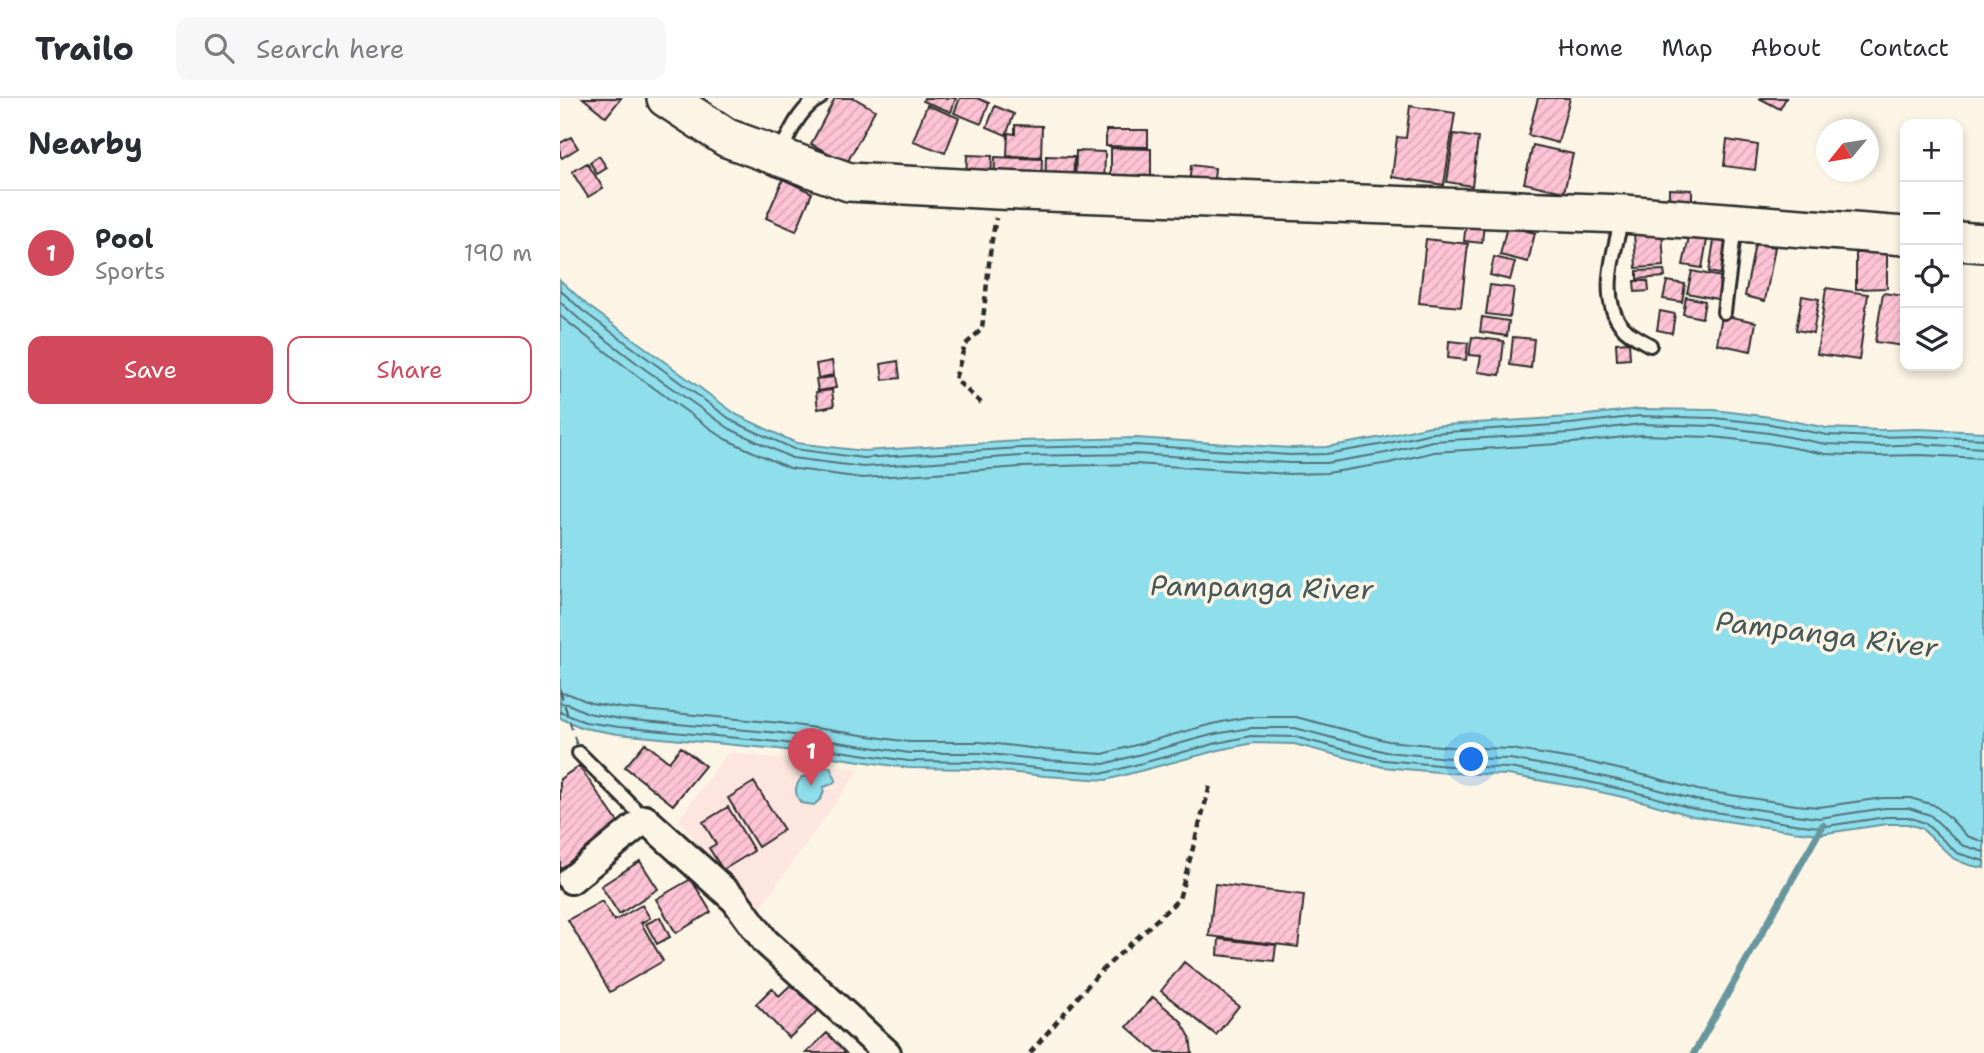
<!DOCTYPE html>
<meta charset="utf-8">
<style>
:root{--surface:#fff;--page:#f7f7f7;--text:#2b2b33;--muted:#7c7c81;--line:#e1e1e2;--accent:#d1495b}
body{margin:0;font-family:"Shantell Sans",sans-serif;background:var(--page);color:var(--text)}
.controls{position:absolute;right:21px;top:21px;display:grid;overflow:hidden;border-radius:14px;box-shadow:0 4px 10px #0003}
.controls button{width:63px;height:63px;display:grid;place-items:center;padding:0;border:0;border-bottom:2px solid var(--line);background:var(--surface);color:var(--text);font:35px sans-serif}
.compass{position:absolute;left:1256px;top:21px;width:63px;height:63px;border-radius:50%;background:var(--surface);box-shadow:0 4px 10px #0003;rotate:240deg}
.you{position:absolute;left:912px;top:662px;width:24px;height:24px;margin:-18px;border:5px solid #fff;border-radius:50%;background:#1a73e8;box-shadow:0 0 0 10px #1a73e833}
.badge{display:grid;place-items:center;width:46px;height:46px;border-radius:50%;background:var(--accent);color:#fff;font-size:23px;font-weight:700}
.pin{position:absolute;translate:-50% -58px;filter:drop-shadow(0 2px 4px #0008)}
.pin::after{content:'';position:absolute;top:37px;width:24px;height:21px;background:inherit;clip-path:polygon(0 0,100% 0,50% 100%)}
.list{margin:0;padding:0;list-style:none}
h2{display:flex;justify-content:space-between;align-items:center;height:91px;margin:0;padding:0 28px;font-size:30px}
h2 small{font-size:23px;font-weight:400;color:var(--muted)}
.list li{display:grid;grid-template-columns:46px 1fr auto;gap:21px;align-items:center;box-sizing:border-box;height:126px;padding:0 28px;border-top:2px solid var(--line)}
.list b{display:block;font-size:26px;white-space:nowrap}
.list p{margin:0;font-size:23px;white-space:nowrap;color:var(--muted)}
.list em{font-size:23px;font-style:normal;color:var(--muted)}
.actions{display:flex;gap:14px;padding:21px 28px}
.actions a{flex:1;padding:16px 0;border:2px solid var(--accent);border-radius:14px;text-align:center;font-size:24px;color:var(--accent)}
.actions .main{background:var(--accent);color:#fff}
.icon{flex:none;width:38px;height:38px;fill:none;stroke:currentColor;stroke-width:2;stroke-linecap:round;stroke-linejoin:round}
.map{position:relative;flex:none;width:1424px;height:955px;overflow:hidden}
header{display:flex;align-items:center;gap:42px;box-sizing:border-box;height:98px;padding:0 35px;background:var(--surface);border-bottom:2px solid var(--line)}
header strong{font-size:33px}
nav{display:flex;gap:38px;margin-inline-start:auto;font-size:24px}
.search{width:490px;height:63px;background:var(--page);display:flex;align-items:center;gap:18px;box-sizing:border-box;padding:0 24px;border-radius:14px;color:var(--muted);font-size:26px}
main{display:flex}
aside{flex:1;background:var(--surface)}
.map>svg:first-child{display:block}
.built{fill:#fde6e0}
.water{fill:#8fdeec;stroke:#67969f;stroke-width:2}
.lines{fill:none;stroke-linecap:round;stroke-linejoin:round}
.shore{stroke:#537378;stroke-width:2}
.stream{stroke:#67969f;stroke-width:7}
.ferry{stroke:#44585b;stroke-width:2;stroke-dasharray:9 7;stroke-linecap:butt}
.building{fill:url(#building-hatch);stroke:#2b2b2b;stroke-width:2}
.service-casing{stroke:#2b2b2b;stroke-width:18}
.minor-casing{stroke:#2b2b2b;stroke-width:32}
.secondary-casing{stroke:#2b2b2b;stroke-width:42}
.path{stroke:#2b2b2b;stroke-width:4.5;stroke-dasharray:7 5;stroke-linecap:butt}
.service{stroke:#fcf5e5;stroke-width:12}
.minor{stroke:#fcf5e5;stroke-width:26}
.secondary{stroke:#fcf5e5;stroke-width:37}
.labels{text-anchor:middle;stroke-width:7;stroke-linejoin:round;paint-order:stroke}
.water-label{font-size:28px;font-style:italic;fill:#44585b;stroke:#fcf5e5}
</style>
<header>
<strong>Trailo</strong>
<div class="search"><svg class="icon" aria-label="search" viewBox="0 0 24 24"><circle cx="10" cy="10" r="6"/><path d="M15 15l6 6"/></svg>Search here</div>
<nav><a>Home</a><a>Map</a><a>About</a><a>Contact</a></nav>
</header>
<main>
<aside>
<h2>Nearby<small></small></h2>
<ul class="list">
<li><span class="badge">1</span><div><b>Pool</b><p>Sports</p></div><em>190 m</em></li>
</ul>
<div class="actions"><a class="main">Save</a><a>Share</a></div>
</aside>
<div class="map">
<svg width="1424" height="955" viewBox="0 0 1424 955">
<defs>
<pattern id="building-hatch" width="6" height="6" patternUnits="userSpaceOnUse" patternTransform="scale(1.75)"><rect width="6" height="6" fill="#fec3d5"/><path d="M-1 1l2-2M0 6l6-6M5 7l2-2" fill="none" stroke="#daa8b7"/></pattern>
</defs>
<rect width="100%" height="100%" fill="#fcf5e5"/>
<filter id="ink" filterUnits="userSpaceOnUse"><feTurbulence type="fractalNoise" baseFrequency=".0143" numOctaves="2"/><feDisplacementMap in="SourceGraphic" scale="14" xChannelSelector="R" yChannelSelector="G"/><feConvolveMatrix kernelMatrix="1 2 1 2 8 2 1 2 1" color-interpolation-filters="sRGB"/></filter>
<g filter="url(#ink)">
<path class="built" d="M168,654l132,17 -101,140 -49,-48 -31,-42z"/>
<path class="water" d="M0,182l27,25 150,110 59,28 68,8 156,-10 116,-3 155,10 35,-1 57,-10 47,-11 140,-9 69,-8 75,1 57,7 56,11 52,2 40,-1 65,3v436l-15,-3 -15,-6 -33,-31 -14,-4h-20l-67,10 -28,-3 -99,-15 -48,-14 -67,-15 -70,-12 -59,-2 -66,-6 -89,-23 -41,-1 -34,7 -113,30 -61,-4 -66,-7 -71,-1 -130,-19 -160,-15 -35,-6 -23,-10z
M263,669h7l6,13 -4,4 -8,3c0,9 -3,12 -10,18l-13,-2c-7,-10 -7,-16 1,-26l10,-1 3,-4z"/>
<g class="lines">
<path class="shore" d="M0,192l23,21 151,111 60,27 69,9 157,-10 115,-3 155,10 36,-1 59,-10 46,-11 139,-9 70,-8 74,2 56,6 57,11 51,2 41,-1 65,3
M0,204l18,16 68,52 84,59 62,29 71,9 158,-11 114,-2 155,9h36l60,-10 46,-12 139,-8 69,-9 73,2 56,7 57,11 52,2 41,-2 65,4
M0,218l80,62 85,61 64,29 73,10 159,-11 114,-3 154,10 38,-1 62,-10 45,-11 138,-9 69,-8 72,2 54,6 59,11 52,2 41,-1 65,3
M0,595l9,1 22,9 30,5 160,15 128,19h71l67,8 56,4 109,-30 35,-7h49l92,24 62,6 61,2 73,12 68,16 46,13 98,15 23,2 64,-9h27l24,7 13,10 20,21 17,6
M0,605l8,1 20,9 32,6 160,14 129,20h71l66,7 58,4 111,-30 35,-6h45l91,24 63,6 61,1 72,13 67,15 47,13 99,15 24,3 66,-10h24l21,7 32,30 22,7
M0,614l25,10 34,5 160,15 129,19 71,1 66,7 60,4 112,-30 34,-7 44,1 89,23 65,6 60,2 71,12 67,15 47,14 100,15 26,3 66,-10h22l17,6 32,30 27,8"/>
<path class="stream" d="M1134,955l129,-228"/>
<path class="ferry" d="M0,592l18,59"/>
</g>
<path class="building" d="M23,0h38l-15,19z
M275,0h19l21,12 -28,53 -36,-19z
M364,0h32l-5,14 -28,-11z
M400,0h17l12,5 -8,21 -27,-11z
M978,0h32l-12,45 -30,-8z
M1199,0h27l-6,11z
M367,7l32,13 -14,35 -32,-12z
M435,8l19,8 -8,21 -19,-8z
M850,8l45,7 -11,72 -52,-8 5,-40 9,1z
M455,27l27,1 -1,31 -34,-1 1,-23 7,1z
M546,32h42v17l-42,-1z
M894,36l24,4 -6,48 -25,-4z
M11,39l7,11 -16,10 -2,-3v-12z
M1167,42l31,5 -3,25 -31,-4z
M973,47l40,9 -9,38 -40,-9z
M551,50l40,1v37h-40z
M516,53l29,1 -1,38h-29z
M407,57l25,1 -1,25 -25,-1z
M39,58l8,12 -10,6 -7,-12z
M486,58l28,1 -1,34 -28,-1z
M435,59l47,2 -1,28 -47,-1z
M27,65l16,25 -15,9 -16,-25z
M631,67l24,3 -2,21 -24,-2z
M223,81l29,14 -16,38 -30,-13z
M1109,91l23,1v12h-23z
M906,124l18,1 -2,20 -18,-2z
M947,128l28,7 -7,29 -28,-7z
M1102,132l2,36 -28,2 -2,-36z
M1129,139l18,3 -5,28 -19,-3z
M866,141l42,5 -7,63 -42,-4z
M1154,142l16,4 -6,31 -15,-3z
M1195,146l20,3 -10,54 -20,-5z
M1296,155h31v35l-31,1z
M934,159l21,5 -5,18 -20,-5z
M1104,172l1,7 -28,2v-8z
M1132,173l34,7 -4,22 -35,-7z
M1074,183h14l1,10 -14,1z
M1107,183l18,3 -3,18 -19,-3z
M930,187l24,3 -4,29 -24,-3z
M1266,190l42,6 -9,66 -42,-6z
M1323,195l22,3v50l-30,-4z
M1242,198l17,3 -6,34 -17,-3z
M1126,199l19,4 -3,17 -19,-4z
M1100,213l15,3 -3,19 -15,-3z
M1162,217l34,7 -5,29 -34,-7z
M922,219l27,4 -2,15 -27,-4z
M912,239l32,4 -4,34 -22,-3 3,-16 -12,-1z
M953,239l21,2 -3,29 -21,-3z
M889,243l19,2 -2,17 -18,-2z
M1069,244l1,17 -13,1 -1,-17z
M272,263l2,14 -16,3 -2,-14z
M338,263l2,17 -17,2 -2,-16z
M274,279l2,11 -18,3 -2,-12z
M272,292l2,16 -16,3 -2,-17z
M85,645l24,19 12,-15 24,19 -32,39 -48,-38z
M19,668l45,65 -64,43v-95z
M194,684l30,48 -26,17 -30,-49z
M168,709l26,44 -31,19 -14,-22 7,-4 -13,-22z
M80,763l18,28 -39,25 -18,-28z
M131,781l20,33 -35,21 -20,-34z
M655,786l89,11 -6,52 -89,-11z
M42,803l12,20 28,-16 8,13 -9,5 22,38 -53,31 -42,-72z
M100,819l10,20 -13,7 -11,-20z
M659,841l57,6 -2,16 -56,-6z
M624,864l55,44 -23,29 -55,-44z
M235,883l26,27 -32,30 -33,-34 16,-16 7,8z
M593,899l28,24 9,16 2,16h-35l-30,-26z
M267,935l19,20h-40z"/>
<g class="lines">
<defs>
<path id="service" d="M219,56c11,-20 20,-46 41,-56
M1062,120c-7,30 -24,81 0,108 6,8 19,14 28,19
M1164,214l11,-87
M19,655l66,66"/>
<path id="minor" d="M11,782l74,-61 90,81 30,41 122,112"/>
<path id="secondary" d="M106,0l61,40 122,44 148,8 626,24 282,22
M1398,143l26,2"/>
</defs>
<use href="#service" class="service-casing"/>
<use href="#minor" class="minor-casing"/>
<use href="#secondary" class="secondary-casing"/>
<path class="path" d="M421,305l-26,-24 10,-34 17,-16 9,-84 5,-27
M470,955l67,-78 82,-76 32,-117"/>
<use href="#service" class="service"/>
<use href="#minor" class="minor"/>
<use href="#secondary" class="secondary"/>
</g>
</g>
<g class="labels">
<g class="water-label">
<text transform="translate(702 489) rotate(1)" y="10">Pampanga River</text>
<text transform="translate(1267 536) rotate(7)" y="10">Pampanga River</text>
</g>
</g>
</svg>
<div class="controls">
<button>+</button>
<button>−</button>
<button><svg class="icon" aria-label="locate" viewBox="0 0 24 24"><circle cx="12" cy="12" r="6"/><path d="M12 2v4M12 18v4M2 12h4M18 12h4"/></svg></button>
<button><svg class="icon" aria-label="layers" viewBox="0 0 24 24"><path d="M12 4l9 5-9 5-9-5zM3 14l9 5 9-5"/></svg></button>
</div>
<svg class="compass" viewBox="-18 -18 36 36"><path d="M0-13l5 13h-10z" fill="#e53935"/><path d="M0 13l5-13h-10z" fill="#7c7c81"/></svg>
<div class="you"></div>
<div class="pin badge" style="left:251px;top:688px">1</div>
</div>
</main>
